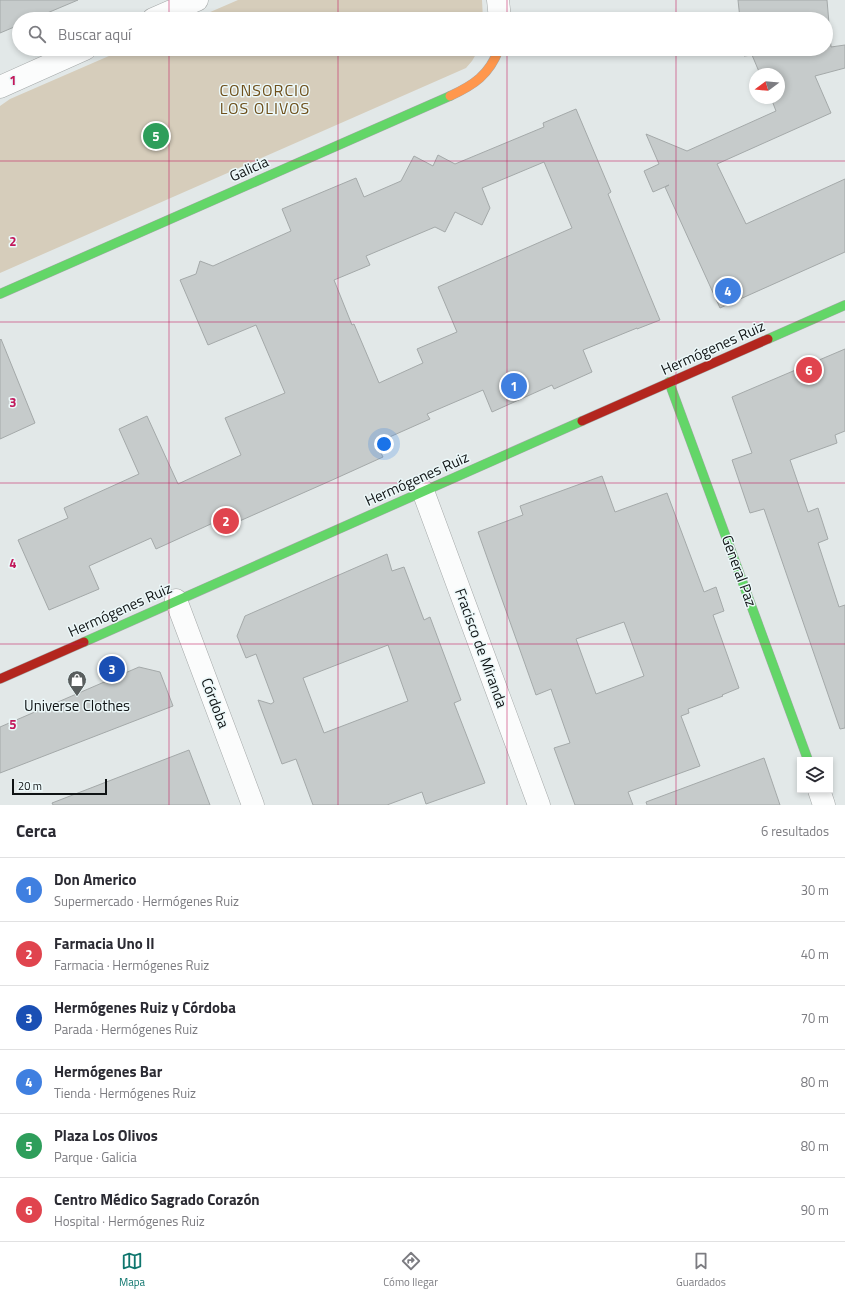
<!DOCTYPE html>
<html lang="es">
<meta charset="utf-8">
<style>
:root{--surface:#fff;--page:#f2f2f3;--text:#2b2b33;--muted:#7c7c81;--line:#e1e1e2;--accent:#0f766e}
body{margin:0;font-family:"Titillium Web",sans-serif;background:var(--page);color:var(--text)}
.controls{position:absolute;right:12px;bottom:12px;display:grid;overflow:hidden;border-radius:0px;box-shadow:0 2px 6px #0003}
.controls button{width:36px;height:36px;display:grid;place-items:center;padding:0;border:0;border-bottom:1px solid var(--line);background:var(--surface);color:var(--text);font:20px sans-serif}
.compass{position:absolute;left:749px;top:68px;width:36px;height:36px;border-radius:50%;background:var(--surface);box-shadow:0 2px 6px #0003;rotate:254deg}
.scale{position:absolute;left:12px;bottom:10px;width:95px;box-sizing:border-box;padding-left:4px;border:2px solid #0f1314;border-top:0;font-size:11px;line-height:14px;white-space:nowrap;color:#0f1314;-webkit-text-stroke:3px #ecf8f9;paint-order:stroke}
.you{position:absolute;left:384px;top:444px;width:14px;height:14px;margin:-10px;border:3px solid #fff;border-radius:50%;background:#1a73e8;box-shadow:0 0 0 6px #1a73e833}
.badge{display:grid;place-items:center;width:26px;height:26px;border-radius:50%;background:var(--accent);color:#fff;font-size:13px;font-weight:700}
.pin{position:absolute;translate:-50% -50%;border:2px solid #fff;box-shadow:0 1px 4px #0006}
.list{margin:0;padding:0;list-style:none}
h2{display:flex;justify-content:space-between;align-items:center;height:52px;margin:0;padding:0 16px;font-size:17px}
h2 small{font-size:13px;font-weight:400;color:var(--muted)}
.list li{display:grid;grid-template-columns:26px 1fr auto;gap:12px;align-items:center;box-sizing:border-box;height:64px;padding:0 16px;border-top:1px solid var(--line)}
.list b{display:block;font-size:15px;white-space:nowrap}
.list p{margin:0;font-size:13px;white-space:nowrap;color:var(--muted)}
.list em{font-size:13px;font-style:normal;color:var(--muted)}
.icon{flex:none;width:22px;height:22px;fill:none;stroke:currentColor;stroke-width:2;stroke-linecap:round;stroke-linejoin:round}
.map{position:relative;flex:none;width:845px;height:805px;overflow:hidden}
.search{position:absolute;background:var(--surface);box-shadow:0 2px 6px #0003;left:12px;right:12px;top:12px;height:44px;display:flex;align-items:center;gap:10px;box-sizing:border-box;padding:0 14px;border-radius:22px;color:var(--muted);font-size:15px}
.sheet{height:436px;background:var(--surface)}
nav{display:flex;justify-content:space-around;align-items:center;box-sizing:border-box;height:56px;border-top:1px solid var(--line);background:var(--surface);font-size:11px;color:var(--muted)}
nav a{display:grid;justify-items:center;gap:2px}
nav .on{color:var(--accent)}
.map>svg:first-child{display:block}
.green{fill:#d6cdbb}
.building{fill:#c6cbcb;stroke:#a4a9a9;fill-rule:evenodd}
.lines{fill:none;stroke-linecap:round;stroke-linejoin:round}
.street-casing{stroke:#a4a8a8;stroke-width:23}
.fast-casing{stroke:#a4a8a8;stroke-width:10}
.slow-casing{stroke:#a4a8a8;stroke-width:10}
.jam-casing{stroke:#a4a8a8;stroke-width:10}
.street{stroke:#fbfcfc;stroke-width:22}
.fast{stroke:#63d668;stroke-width:9}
.slow{stroke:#ff974d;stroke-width:9}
.jam{stroke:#b3261e;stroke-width:9}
.grid{fill:none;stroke:#c2185b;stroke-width:1;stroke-opacity:0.55}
.labels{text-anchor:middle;stroke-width:3;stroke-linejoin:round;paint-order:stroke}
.street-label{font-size:15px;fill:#0f1314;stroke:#ecf8f9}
.poi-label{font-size:15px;fill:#0f1314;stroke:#ecf8f9}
.neighbourhood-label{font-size:16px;letter-spacing:1px;fill:#6e4f1a;stroke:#ecf8f9}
.grid-label{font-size:13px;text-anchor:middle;font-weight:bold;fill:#c2185b;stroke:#ecf8f9;stroke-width:3;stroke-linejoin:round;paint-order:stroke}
</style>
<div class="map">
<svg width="845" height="805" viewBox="0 0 845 805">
<rect width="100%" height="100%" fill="#e2e8e8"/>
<path class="green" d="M238,0h244l1,19h-289z
M125,49h354l-7,12 -6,7 -466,205v-167l10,-7z"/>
<path class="building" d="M0,0h78l-45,19h-14v6l-19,8z
M738,0h89l4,47 14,-2v23l-30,8 16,37 -114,51 29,60 99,-45v73l-125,56 -55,-121 4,-2 -16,7 -9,-21 15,-7 -13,-30 41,17 89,-40 -5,-13h8v-24h-19l-8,-19 -8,1 -1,-7h83v-30h-86z
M576,109l35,83 -3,2 52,126 -23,9v-1l-54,22 9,22 -38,17 -2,-4 -60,27 -9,-22 -56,24 3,5 -54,24 7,14 -53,24 -113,50 -4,-8 -57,26 -5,-11 -62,28 10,23 -50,21 -31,-70 50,-22 -4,-10 75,-34 -20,-45 28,-13 31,68 63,-29 -16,-37 60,-25 -29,-68 -48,20 -28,-65 16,-6 4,-13 13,5 78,-35 -9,-22 74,-31 8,19 37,-16 13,-25 19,10 5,-11 17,9 89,-37 -1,-4zM544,162l28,66 -134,59 19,45 -40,17 6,14 -44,20 -25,-59 -2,1 -18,-45 36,-15 -4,-9 69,-29 10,5 10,-20 27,13 8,-17 -8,-20z
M1,339l34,84 -35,16v-99z
M845,349v82l-10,4 2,8 -47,17 18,52 10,-4 10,31 -10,4 21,64 6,-2v123l-5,1 -76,-220 -14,4 -18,-53 20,-7 -20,-56z
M602,476l13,36 52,-19 37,99 12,-5 8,24 -11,4 26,73 -17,7 1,1 -35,13 1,4 -8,3 19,50 -72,26 5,13h-58l-21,-57 16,-5 -19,-54 -15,6 -58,-163 45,-17 -3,-9zM624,622l20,54 -48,18 -20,-55z
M387,554l5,17 12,-4 20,53 6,-3 31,83 -7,3 31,80 -59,21 -4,-12 -35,13h-74l-17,-46 -14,5 -24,-64 13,4 3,-2 -18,-48 -10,4 -9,-22 8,-20zM388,645l20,56 -84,32 -21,-55z
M139,667l21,5 13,34 -173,67v-46z
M189,750l21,55h-157l-1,-2z
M764,758l16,47h-133l-1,-3z"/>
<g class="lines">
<defs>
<path id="street" d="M498,0l2,19
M153,19l44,-19
M0,87l85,-38
M423,491l116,314
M176,600l77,205
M819,790l5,15"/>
<path id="fast" d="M0,294l450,-198
M768,339l77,-34
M669,382l139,378
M84,642l498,-221"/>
<path id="slow" d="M450,96c24,-11 39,-21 49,-47"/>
<path id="jam" d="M582,421l186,-82
M0,679l84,-37"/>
</defs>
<use href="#street" class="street-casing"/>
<use href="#fast" class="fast-casing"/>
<use href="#slow" class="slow-casing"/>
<use href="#jam" class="jam-casing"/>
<use href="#street" class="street"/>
<use href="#fast" class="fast"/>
<use href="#slow" class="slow"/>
<use href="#jam" class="jam"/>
</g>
<path class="grid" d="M169,0v19M338,0v19M507,0v19M676,0v19M169,49v756M338,49v756M507,49v756M676,49v756M0,161h845M0,322h845M0,483h845M0,644h845"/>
<defs>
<symbol id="shop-pin" viewBox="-11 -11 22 30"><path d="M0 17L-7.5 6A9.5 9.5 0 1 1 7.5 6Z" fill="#595e5e" stroke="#ecf8f9"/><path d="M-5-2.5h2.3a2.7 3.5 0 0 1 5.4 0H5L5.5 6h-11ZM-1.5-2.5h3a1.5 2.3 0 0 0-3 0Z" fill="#fff"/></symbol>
</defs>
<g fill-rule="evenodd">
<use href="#shop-pin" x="66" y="669" width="22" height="30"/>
</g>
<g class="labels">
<g class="street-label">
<text transform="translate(249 169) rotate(-24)" y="5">Galicia</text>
<text transform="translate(713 348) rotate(-24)" y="5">Hermógenes Ruiz</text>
<text transform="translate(417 479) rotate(-24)" y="5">Hermógenes Ruiz</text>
<text transform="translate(739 571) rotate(70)" y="5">General Paz</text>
<text transform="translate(120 610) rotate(-24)" y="5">Hermógenes Ruiz</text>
<text transform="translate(481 648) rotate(70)" y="5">Fracisco de Miranda</text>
<text transform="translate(215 703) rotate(69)" y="5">Córdoba</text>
</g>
<g class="poi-label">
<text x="77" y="711">Universe Clothes</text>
</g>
<g class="neighbourhood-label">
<text x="265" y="96">CONSORCIO<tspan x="265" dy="18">LOS OLIVOS</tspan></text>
</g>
</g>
<g class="grid-label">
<text x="13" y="85">1</text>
<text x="13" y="246">2</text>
<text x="13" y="407">3</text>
<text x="13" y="568">4</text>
<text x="13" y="729">5</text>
</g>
</svg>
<div class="controls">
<button><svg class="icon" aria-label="layers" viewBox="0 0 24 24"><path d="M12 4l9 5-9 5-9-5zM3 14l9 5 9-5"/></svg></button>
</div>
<svg class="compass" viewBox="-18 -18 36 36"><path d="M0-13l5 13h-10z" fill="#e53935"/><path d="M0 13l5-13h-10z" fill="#7c7c81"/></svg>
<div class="scale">20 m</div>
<div class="you"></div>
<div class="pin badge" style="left:514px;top:386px;background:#3f7fe0">1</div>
<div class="pin badge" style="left:226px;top:521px;background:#e0444e">2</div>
<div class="pin badge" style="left:112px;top:669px;background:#1a4fb4">3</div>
<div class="pin badge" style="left:728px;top:291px;background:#3f7fe0">4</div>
<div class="pin badge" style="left:156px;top:136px;background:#2e9e5b">5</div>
<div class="pin badge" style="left:809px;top:370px;background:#e0444e">6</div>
<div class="search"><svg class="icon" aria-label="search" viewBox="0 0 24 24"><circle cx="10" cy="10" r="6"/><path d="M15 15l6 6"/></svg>Buscar aquí</div>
</div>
<section class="sheet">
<h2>Cerca<small>6 resultados</small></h2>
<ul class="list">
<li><span class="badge" style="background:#3f7fe0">1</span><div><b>Don Americo</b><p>Supermercado · Hermógenes Ruiz</p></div><em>30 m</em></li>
<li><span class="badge" style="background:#e0444e">2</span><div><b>Farmacia Uno II</b><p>Farmacia · Hermógenes Ruiz</p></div><em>40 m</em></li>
<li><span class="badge" style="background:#1a4fb4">3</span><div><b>Hermógenes Ruiz y Córdoba</b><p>Parada · Hermógenes Ruiz</p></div><em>70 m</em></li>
<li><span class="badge" style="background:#3f7fe0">4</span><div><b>Hermógenes Bar</b><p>Tienda · Hermógenes Ruiz</p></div><em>80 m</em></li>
<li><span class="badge" style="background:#2e9e5b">5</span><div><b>Plaza Los Olivos</b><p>Parque · Galicia</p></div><em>80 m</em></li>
<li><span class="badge" style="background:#e0444e">6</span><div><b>Centro Médico Sagrado Corazón</b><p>Hospital · Hermógenes Ruiz</p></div><em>90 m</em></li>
</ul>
</section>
<nav>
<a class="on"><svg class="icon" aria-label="map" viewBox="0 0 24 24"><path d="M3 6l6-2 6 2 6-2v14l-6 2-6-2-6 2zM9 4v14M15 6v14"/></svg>Mapa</a>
<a><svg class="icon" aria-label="directions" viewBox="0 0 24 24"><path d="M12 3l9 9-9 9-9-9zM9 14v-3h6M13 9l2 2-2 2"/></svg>Cómo llegar</a>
<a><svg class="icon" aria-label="saved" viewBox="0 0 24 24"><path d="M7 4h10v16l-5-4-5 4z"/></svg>Guardados</a>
</nav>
